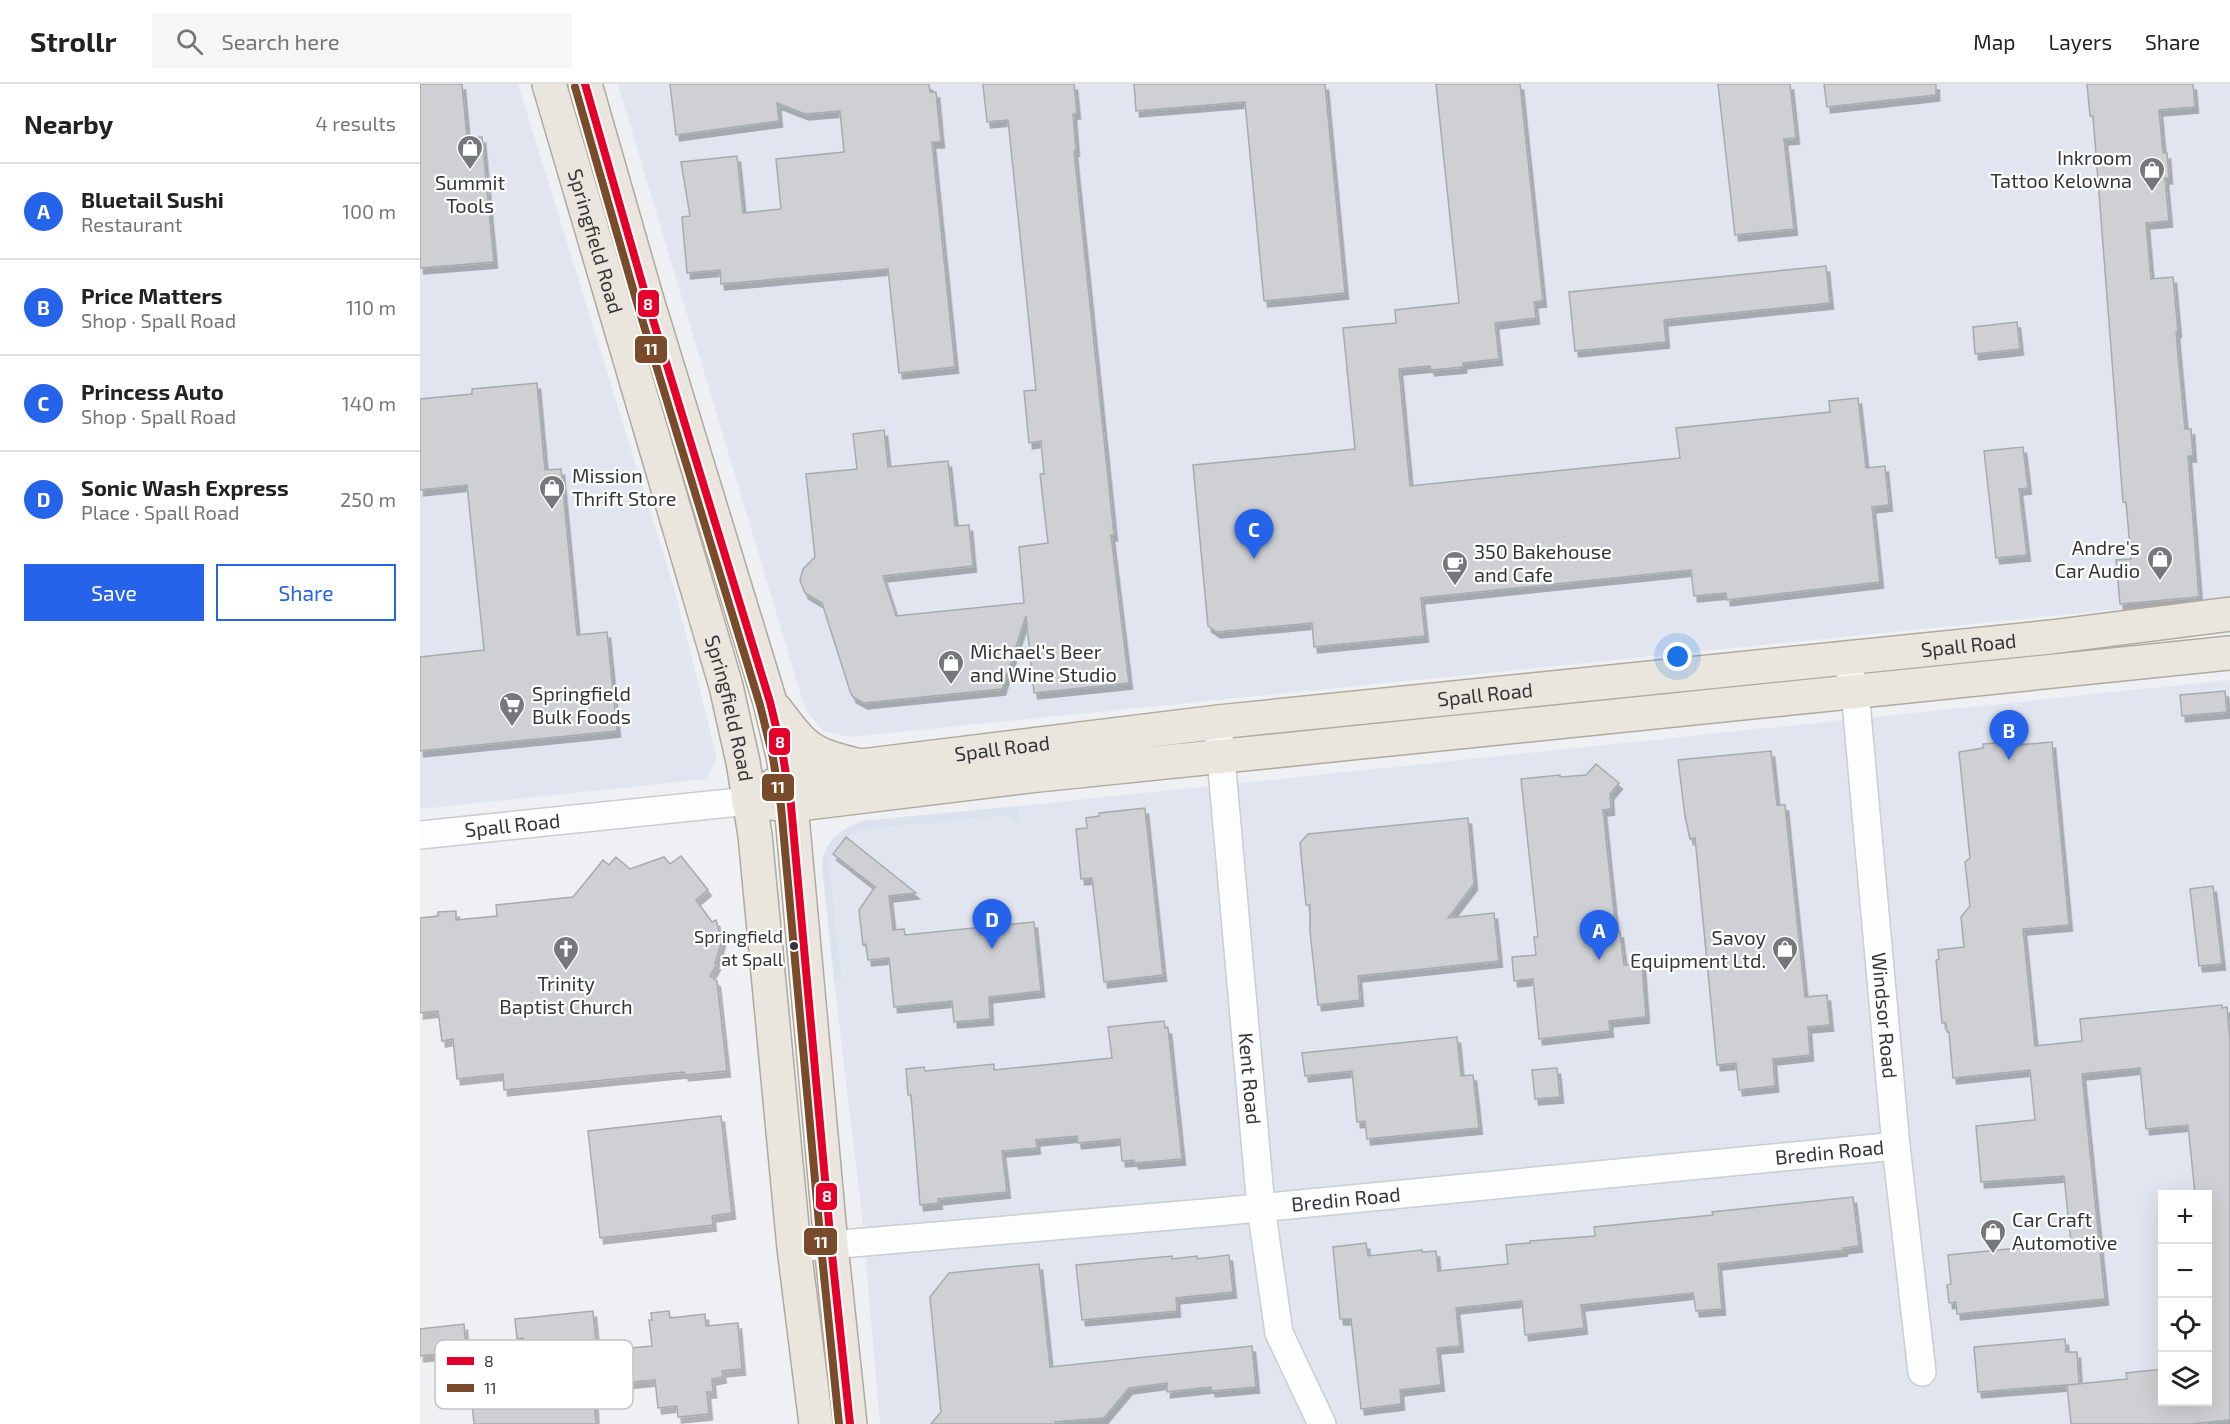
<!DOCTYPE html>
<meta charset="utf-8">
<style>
:root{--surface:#fff;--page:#f6f6f6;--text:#222;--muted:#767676;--line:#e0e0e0;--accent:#2563eb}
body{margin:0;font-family:"Exo 2",sans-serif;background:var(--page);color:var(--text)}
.controls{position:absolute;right:18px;bottom:18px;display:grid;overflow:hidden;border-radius:0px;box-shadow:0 6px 24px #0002}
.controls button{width:54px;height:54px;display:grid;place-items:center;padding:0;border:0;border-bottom:2px solid var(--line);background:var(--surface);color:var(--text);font:30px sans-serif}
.you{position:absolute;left:1258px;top:573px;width:21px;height:21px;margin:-15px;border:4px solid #fff;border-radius:50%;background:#1a73e8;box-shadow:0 0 0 9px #1a73e833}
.badge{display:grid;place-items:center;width:39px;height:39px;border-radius:50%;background:var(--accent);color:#fff;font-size:20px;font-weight:700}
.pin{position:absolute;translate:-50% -50px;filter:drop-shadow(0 2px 3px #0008)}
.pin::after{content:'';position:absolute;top:32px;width:21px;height:18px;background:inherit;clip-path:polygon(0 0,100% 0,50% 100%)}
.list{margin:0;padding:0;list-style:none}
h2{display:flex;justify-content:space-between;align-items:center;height:78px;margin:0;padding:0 24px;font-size:26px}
h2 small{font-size:20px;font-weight:400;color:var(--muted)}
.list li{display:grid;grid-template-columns:39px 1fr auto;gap:18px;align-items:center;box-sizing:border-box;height:96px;padding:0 24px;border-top:2px solid var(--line)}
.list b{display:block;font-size:22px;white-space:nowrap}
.list p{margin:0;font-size:20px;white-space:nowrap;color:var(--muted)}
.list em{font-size:20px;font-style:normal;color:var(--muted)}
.actions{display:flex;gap:12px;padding:18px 24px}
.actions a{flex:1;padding:14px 0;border:2px solid var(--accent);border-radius:0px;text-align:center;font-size:21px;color:var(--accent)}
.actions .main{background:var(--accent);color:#fff}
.icon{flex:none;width:33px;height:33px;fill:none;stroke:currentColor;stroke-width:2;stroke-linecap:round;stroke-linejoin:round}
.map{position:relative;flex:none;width:1810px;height:1340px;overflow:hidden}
header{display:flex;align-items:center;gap:36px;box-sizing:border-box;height:84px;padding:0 30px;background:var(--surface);border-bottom:2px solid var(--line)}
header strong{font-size:28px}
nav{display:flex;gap:33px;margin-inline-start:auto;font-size:21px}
.search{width:420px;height:54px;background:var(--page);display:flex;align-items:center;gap:15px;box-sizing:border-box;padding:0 21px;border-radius:0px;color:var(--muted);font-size:22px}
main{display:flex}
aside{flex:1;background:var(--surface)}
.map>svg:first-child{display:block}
.built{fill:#e0e5ef;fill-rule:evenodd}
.green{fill:#dbe2ed}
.building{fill:#ced0d3;stroke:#a8aaad;stroke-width:1.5;filter:url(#shadow)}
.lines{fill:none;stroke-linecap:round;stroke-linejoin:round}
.minor-casing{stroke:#cbcdd0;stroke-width:30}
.major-casing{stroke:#afaa9d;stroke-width:36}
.minor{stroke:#fcfdfd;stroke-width:27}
.major{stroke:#eae6de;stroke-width:33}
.bus-1-casing{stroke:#fff;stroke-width:12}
.bus-2-casing{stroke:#fff;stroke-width:12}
.bus-1{stroke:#e4002b;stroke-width:8}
.bus-2{stroke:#7a4b2a;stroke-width:8}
.bus-dot{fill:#35363a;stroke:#fff;stroke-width:2}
.labels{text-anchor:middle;stroke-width:4.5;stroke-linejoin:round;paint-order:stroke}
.bus-label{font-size:18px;fill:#35363a;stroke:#fff;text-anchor:end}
.poi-label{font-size:20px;fill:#35363a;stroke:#fff;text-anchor:start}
.street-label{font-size:20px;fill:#35363a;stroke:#fff}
.key{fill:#fff;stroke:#c2c3c4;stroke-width:1.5}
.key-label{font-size:16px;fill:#35363a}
.line-badge{stroke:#fff;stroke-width:2}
.badge-label{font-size:16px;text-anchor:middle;font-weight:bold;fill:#fff}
</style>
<header>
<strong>Strollr</strong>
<div class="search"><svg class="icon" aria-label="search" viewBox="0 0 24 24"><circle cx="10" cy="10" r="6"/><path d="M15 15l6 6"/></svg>Search here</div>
<nav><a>Map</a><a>Layers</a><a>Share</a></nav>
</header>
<main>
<aside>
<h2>Nearby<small>4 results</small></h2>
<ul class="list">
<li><span class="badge">A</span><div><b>Bluetail Sushi</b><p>Restaurant</p></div><em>100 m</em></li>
<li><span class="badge">B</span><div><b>Price Matters</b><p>Shop · Spall Road</p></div><em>110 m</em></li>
<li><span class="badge">C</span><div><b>Princess Auto</b><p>Shop · Spall Road</p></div><em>140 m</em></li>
<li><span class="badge">D</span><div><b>Sonic Wash Express</b><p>Place · Spall Road</p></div><em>250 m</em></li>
</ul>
<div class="actions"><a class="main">Save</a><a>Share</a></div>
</aside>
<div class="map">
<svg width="1810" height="1340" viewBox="0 0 1810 1340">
<defs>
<filter id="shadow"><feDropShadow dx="3.5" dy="6" stdDeviation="0" flood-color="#0004"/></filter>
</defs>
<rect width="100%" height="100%" fill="#eef0f4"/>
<path class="built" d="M0,0h98l158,511 41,164 -10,20 -287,30z
M198,0h1612v514l-1380,139 -27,-6 -18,-22z
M1810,596v744h-1350l-18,-208 -28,-236h8l-13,-116 7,-17 10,-10 16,-7 147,-14 2,6 8,-1v-15zM1742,1110h46v208h-46z"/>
<path class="green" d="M599,722l1,15 -9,1 -2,-6 -147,14c-21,8 -25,14 -33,34l13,116h-8l-12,-114c2,-25 17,-35 39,-45z"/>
<path class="building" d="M0,0h42l5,54 15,-1 12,125 -74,6z
M250,0h259l1,8h6l5,50h-9l23,225 -56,6 -11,-104 -167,15 -1,-14 -33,3 -5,-56 8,-1 -9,-54 56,-6 6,57 38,-4 -5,-50 68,-7 -4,-41 -35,3 -28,-11 2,18 -103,14z
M563,0h91l3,29 -4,1 3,36 -2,1 40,384h-3l18,148 -95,10 -8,-77 -24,73 -138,14 -11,-6 -3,-6 -28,-88 -17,-10 -5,-12 3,-12 12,-12 -9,-83 51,-5 -4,-35 31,-4 4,37 60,-6 7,65 14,-1 4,41 -90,10 13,40 128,-13 -5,-56 29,-4 -8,-69h4l-3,-33 -12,2 -5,-52 12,-1 -28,-270 -21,2z
M714,0h191l20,209 -81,8 -19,-199 -109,9z
M1016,0h84l23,217 -9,1 2,16 -41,5 4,36 -36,4v4l-32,3 -1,-4 -31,3 11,117 270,-28 -4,-30 154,-16 -1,-11 29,-3 8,70 19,-2 4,39 -17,2 8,75 -153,18 -1,-7 -32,3 -3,-26 -270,28 4,38 -111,11 -2,-24 -95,9 -9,-6 -15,-161 162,-16 -12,-121 53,-5 -1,-13 64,-7z
M1298,0h72l6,54 -12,1 10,90 -59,6z
M1404,0h112v11l-109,12z
M1667,0h106l2,23 -36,3 4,43h4l2,25h-4l4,43 -23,2 5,56 22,-2 5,54 -2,1 9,97h6l2,27h-5l11,141 -79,7 -4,-44 15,-1 -5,-57h-3l-30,-386h-3z
M1406,182l4,37 -166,17 2,22 -91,9 -6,-59z
M1597,238l3,27 -45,5 -2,-27z
M117,299l8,87 16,-1 16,166 30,-3 10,99 -197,20v-94l64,-7 -17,-165 -47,5v-91l52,-5v-5z
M1603,363l5,41 -9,1 8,66 -31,3 -12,-107z
M1805,607l2,21 -45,4 -2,-21z
M1587,658v4l45,-4 17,183 -46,4 12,117 47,-5 -2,-22 142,-14v3l5,-1 3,34v379l-39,4h-120l-4,-39 60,-6 -1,-6 37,-4v32h45v-207h-13l-7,-69 -42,4 -6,-61 -58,6 23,225 -148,15 -1,-12 -7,1 -2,-18 4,-1 -3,-29 123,-12 -7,-67 -83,6 -5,-56 59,-6 -5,-50 -77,8 -4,-46h-2l-1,-9h-4l-6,-63 3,-1 -1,-9 26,-3 -3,-30 9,-11 -5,-44 5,-4 -11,-106 24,-4v-4z
M1351,667l6,54h8l20,192 22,-2 3,30 -22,2 2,28 -37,4 2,27 -36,4 -3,-27 -19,2 -22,-227 -5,1 -5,-23 -7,-56z
M1176,680l23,19 -9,11 1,15 -8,1 13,122h4l4,33 18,-1 4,53 -37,4 1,10 -71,8 -6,-60 -19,2 -2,-24 24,-2 -2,-18h4l-17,-158 39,-4v2l26,-2z
M725,724l18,167 -59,7 -12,-104 -11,1 -5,-50 11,-1 -1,-10 13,-2v-3z
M1048,734l6,66 -26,34 46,-5 5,48 -141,15 2,24 -42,5 -8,-74v-26h-4l-6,-62 8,-9z
M426,753l70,56 -27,3 4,34 11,-1 1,6 129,-13 7,69 -52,6 1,22 -36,3 -2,-21 -58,6 -5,-49 -21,2 -2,-16 -3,1 -4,-35 16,-23 -42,-33z
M261,772l27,34 -12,10 16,22 4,-2 6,21 -7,22 2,1 -7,12 7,5 10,90 -42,4 -1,-3 -180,18 -1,-16 -46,5 -4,-40 -11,2 -4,-30 -18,2v-95l18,-2v-4l18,-1v9l41,-4 -1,-11 77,-8 30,-37 6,5 7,-8 14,12 34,-12 6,7z
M1793,802l9,78 -23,2 -9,-77z
M744,937l1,7h3l14,131 -47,4 -1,-3 -12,1 -2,-22 -42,4 -1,-7 -41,4 1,8 -35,3 5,41 -69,7 1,4 -19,2 -9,-110h-3l-2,-26 18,-2 1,4 69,-7v6l118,-12 -4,-31z
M1037,953l4,39 12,-1 6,53 -112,11 -2,-18 -8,1 -5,-51 -47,5 -3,-23z
M1137,984l3,29 -25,2 -3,-29z
M301,1032l11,97 -20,3 1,9 -113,13 -12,-107z
M1433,1113l6,49 -16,2 1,2 -126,14 4,45 -26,2 -3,-18 -112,12 3,23 -59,7 -3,-34 -66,7 4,38 -23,2 4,37 -41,5 1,14 -40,5 -10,-90h-11l-7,-72 33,-4 2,13 54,-6v2l14,-1 2,20 70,-7 -2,-19 24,-2v-2l65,-5 -1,-9 119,-12 -1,-3z
M809,1171l4,37 -57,6 1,13 -95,9 -6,-55 96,-9v3l25,-3v3z
M619,1180l11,103 202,-21 4,41 -44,4 -1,-4 -44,5v-9l-38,5 -25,30 -49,4 1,2h-125l10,-12 -11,-115 19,-24z
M173,1227l4,40 55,-5 -3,-26h3l-1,-7 18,-2 1,7 35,-4 1,12 32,-3 4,46 -20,2 1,6 -11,2 1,13h-6l2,22 -31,3 -1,-11 -19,2 -3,-28 -55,5 1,11h-7l2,28h-122l-4,-44 57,-5 -4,-37 -6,1 -2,-20z
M44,1240l2,27 -46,5v-27z
M1645,1255l1,13h11l2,32 -101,8 -4,-45z"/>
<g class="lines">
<defs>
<g id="minor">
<path id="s1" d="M1426,574l9,33 41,455 26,226"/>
<path id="s2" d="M799,652l42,471 18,126 43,91"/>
<path id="s3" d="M0,751l329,-34"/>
<path id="s4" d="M374,1164l423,-36 679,-66"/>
</g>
<g id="major">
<path id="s5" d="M129,0l177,602 17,76 12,73 39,413 22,176"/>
<path d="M165,0l62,216 123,402 13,54 8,49 40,440 19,179"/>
<path d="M356,626c28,37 34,45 81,55"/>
<path id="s6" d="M329,717l38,-24 74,-11 357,-44 833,-85 179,-23"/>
<path d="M329,717l42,4 238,-29 1201,-123"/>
</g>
</defs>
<use href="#minor" class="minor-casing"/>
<use href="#major" class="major-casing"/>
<use href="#minor" class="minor"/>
<use href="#major" class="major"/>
<defs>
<path id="bus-1" d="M165,0l62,216 123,402 13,54 8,49 40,440 19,179"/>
<path id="bus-2" d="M155,3l62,216 123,402 13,53 8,48 40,440 18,178"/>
</defs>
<use href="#bus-1" class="bus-1-casing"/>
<use href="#bus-2" class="bus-2-casing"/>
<use href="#bus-1" class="bus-1"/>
<use href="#bus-2" class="bus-2"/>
</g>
<defs>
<symbol id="shop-pin" viewBox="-11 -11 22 30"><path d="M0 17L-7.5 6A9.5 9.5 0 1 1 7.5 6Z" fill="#76777b" stroke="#fff"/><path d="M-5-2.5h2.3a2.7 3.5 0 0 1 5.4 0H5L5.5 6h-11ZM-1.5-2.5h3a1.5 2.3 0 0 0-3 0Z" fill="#fff"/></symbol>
<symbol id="cafe-pin" viewBox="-11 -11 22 30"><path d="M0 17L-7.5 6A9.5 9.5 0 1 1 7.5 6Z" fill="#76777b" stroke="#fff"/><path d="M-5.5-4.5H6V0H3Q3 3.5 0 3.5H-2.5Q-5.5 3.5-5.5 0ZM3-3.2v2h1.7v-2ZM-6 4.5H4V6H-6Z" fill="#fff"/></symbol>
<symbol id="supermarket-pin" viewBox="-11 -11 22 30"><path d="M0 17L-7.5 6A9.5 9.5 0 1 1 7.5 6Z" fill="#76777b" stroke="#fff"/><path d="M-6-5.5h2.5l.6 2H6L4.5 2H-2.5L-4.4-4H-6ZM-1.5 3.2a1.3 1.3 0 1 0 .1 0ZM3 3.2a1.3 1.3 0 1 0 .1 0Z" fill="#fff"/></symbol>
<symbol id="church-pin" viewBox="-11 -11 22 30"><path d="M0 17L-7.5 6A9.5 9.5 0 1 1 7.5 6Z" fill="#76777b" stroke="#fff"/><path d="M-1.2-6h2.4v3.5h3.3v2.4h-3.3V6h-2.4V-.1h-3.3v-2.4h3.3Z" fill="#fff"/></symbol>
</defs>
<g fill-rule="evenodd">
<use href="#shop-pin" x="35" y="49" width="30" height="40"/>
<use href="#shop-pin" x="1717" y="71" width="30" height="40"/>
<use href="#shop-pin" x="117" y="389" width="30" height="40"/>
<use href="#shop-pin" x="1725" y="460" width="30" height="40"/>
<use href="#cafe-pin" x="1020" y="465" width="30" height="40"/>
<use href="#shop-pin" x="516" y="564" width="30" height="40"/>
<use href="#supermarket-pin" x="77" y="606" width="30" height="40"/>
<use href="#church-pin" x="131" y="850" width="30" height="40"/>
<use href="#shop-pin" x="1350" y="850" width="30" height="40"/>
<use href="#shop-pin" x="1558" y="1133" width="30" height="40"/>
</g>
<circle class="bus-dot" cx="374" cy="862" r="5"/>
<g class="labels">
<g class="bus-label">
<text x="363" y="859">Springfield<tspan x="363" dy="23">at Spall</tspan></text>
</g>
<g class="poi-label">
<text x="1712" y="81" text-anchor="end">Inkroom<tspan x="1712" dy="23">Tattoo Kelowna</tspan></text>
<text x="50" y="106" text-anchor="middle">Summit<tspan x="50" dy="23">Tools</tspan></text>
<text x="152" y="399">Mission<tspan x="152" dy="23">Thrift Store</tspan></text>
<text x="1720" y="471" text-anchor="end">Andre's<tspan x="1720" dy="23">Car Audio</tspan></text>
<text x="1054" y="475">350 Bakehouse<tspan x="1054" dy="23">and Cafe</tspan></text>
<text x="550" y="575">Michael's Beer<tspan x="550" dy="23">and Wine Studio</tspan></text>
<text x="112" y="617">Springfield<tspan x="112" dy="23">Bulk Foods</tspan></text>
<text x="1346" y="861" text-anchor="end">Savoy<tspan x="1346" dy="23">Equipment Ltd.</tspan></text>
<text x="146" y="907" text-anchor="middle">Trinity<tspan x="146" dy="23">Baptist Church</tspan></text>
<text x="1592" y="1143">Car Craft<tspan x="1592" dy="23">Automotive</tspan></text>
</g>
<g class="street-label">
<text dy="7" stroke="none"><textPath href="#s5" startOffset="164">Springfield Road</textPath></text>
<text dy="7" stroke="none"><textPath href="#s6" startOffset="1234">Spall Road</textPath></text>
<text dy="7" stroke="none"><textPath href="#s6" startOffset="748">Spall Road</textPath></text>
<text dy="7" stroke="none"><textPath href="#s5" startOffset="650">Springfield Road</textPath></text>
<text dy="7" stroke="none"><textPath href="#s6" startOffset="262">Spall Road</textPath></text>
<text dy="7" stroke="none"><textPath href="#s3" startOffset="93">Spall Road</textPath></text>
<text dy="7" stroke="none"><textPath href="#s1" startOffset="360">Windsor Road</textPath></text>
<text dy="7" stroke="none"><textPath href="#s2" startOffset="344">Kent Road</textPath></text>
<text dy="7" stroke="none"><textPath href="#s4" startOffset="1040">Bredin Road</textPath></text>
<text dy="7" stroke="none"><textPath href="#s4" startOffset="554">Bredin Road</textPath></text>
</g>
</g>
<rect x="15" y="1256" width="198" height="69" rx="9" class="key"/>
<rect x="27" y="1273" width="27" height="8" fill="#e4002b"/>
<rect x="27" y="1300" width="27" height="8" fill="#7a4b2a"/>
<g class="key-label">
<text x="64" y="1283">8</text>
<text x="64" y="1310">11</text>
</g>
<g class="line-badge">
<rect x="217" y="205" width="23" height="29" rx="6" fill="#e4002b"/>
<rect x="214" y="251" width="34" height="29" rx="6" fill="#7a4b2a"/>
<rect x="348" y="643" width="23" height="29" rx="6" fill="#e4002b"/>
<rect x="341" y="689" width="34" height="29" rx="6" fill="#7a4b2a"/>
<rect x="395" y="1098" width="23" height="29" rx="6" fill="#e4002b"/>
<rect x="383" y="1143" width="35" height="29" rx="6" fill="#7a4b2a"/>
</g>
<g class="badge-label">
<text x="228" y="226">8</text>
<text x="231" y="271">11</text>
<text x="360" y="664">8</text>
<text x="358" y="709">11</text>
<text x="407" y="1118">8</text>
<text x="401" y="1164">11</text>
</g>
</svg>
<div class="controls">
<button>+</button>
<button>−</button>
<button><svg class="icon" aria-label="locate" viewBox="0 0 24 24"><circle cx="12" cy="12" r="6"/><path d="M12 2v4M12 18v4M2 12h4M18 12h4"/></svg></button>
<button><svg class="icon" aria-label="layers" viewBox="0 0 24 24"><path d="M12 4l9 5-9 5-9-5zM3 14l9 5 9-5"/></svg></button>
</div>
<div class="you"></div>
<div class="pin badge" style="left:1179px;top:876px">A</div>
<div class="pin badge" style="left:1589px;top:676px">B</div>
<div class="pin badge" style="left:834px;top:475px">C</div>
<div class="pin badge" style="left:572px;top:865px">D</div>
</div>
</main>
